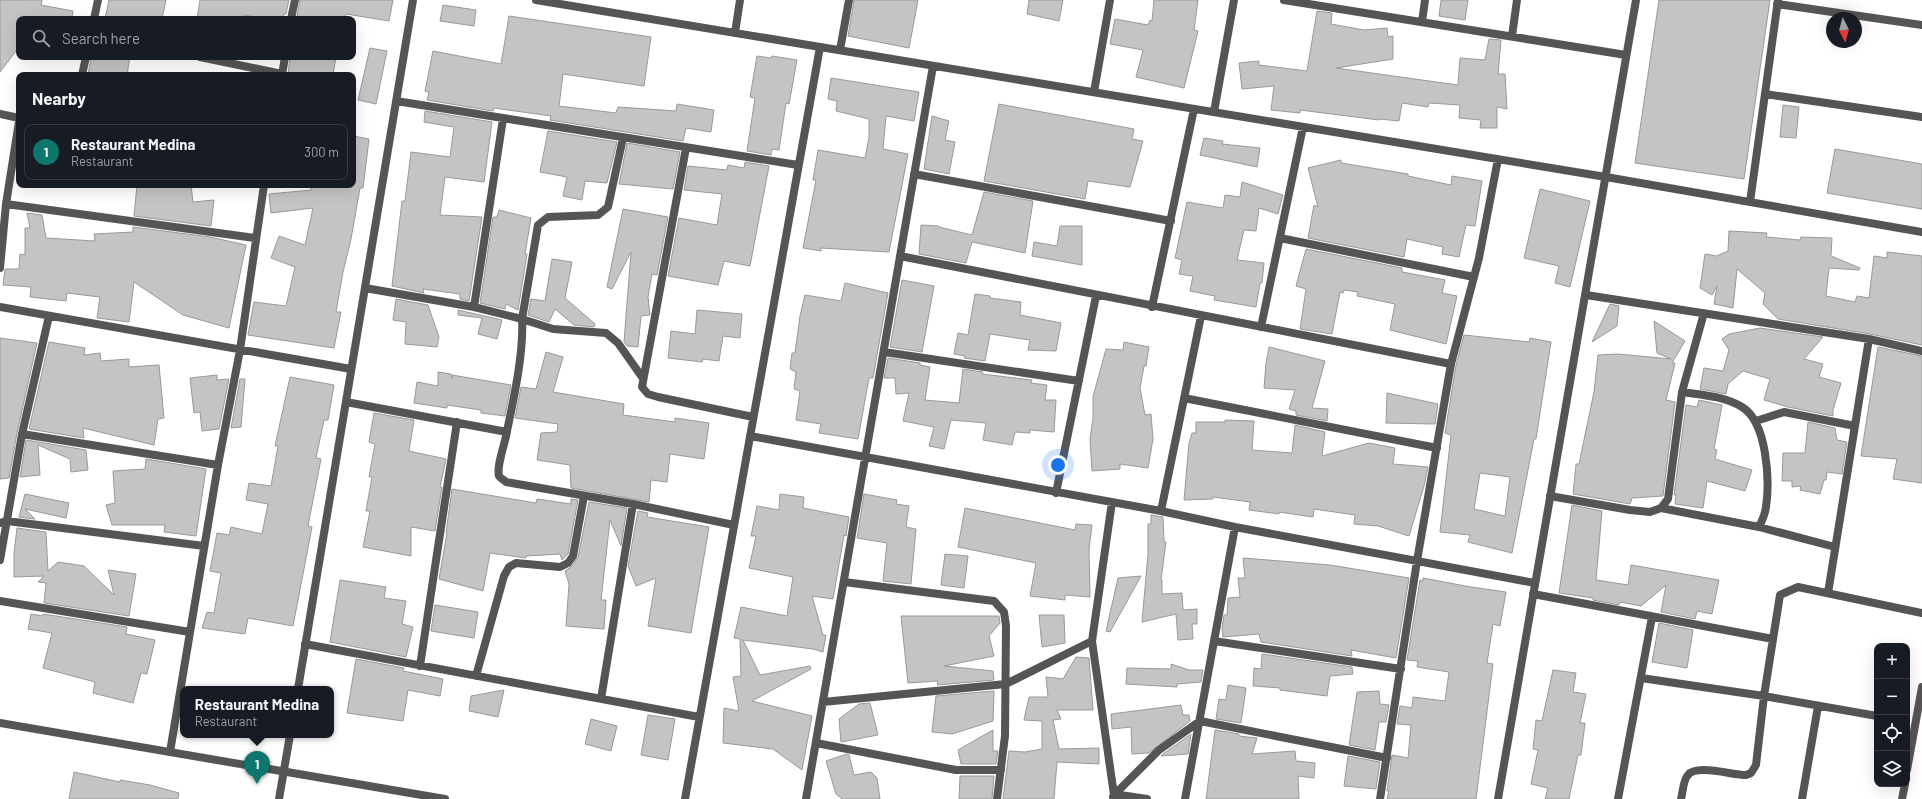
<!DOCTYPE html>
<meta charset="utf-8">
<style>
:root{--surface:#171b24;--page:#242831;--text:#f1f3f6;--muted:#9ea1a6;--line:#363941;--accent:#0f766e}
body{margin:0;font-family:Barlow,sans-serif;background:var(--page);color:var(--text)}
.controls{position:absolute;right:12px;bottom:12px;display:grid;overflow:hidden;border-radius:8px;box-shadow:0 4px 16px #0002}
.controls button{width:36px;height:36px;display:grid;place-items:center;padding:0;border:0;border-bottom:1px solid var(--line);background:var(--surface);color:var(--text);font:20px sans-serif}
.compass{position:absolute;left:1826px;top:12px;width:36px;height:36px;border-radius:50%;background:var(--surface);box-shadow:0 4px 16px #0002;rotate:174deg}
.you{position:absolute;left:1058px;top:465px;width:14px;height:14px;margin:-10px;border:3px solid #fff;border-radius:50%;background:#1a73e8;box-shadow:0 0 0 6px #1a73e833}
.badge{display:grid;place-items:center;width:26px;height:26px;border-radius:50%;background:var(--accent);color:#fff;font-size:13px;font-weight:700}
.pin{position:absolute;translate:-50% -33px;filter:drop-shadow(0 1px 2px #0008)}
.pin::after{content:'';position:absolute;top:21px;width:14px;height:12px;background:inherit;clip-path:polygon(0 0,100% 0,50% 100%)}
.popup{position:absolute;left:180px;top:686px;width:154px;height:52px;box-sizing:border-box;display:grid;place-content:center;border-radius:8px;background:var(--surface);filter:drop-shadow(0 1px 3px #0005);font-size:13px;white-space:nowrap;color:var(--muted)}
.popup b{font-size:15px;color:var(--text)}
.popup::after{content:'';position:absolute;left:50%;top:100%;margin-left:-8px;border:8px solid transparent;border-top-color:var(--surface)}
.list{margin:0;padding:0;list-style:none}
h2{display:flex;justify-content:space-between;align-items:center;height:52px;margin:0;padding:0 16px;font-size:17px}
h2 small{font-size:13px;font-weight:400;color:var(--muted)}
.list li{display:grid;grid-template-columns:26px 1fr auto;gap:12px;align-items:center;box-sizing:border-box;height:56px;margin:0 8px 8px;padding:0 8px;border:1px solid var(--line);border-radius:8px}
.list b{display:block;font-size:15px;white-space:nowrap}
.list p{margin:0;font-size:13px;white-space:nowrap;color:var(--muted)}
.list em{font-size:13px;font-style:normal;color:var(--muted)}
.icon{flex:none;width:22px;height:22px;fill:none;stroke:currentColor;stroke-width:2;stroke-linecap:round;stroke-linejoin:round}
.map{position:relative;flex:none;width:1922px;height:799px;overflow:hidden}
.search{position:absolute;background:var(--surface);box-shadow:0 4px 16px #0002;left:16px;top:16px;width:340px;height:44px;display:flex;align-items:center;gap:10px;box-sizing:border-box;padding:0 14px;border-radius:8px;color:var(--muted);font-size:15px}
.panel{position:absolute;background:var(--surface);box-shadow:0 4px 16px #0002;left:16px;top:72px;width:340px;height:116px;border-radius:8px}
.map>svg:first-child{display:block}
.building{fill:#c4c4c4;stroke:#999;fill-rule:evenodd}
.lines{fill:none;stroke-linecap:round;stroke-linejoin:round}
.minor{stroke:#555;stroke-width:8}
.tertiary{stroke:#555;stroke-width:8}
</style>
<div class="map">
<svg width="1922" height="799" viewBox="0 0 1922 799">
<rect width="100%" height="100%" fill="#fff"/>
<path class="building" d="M0,0h42l-1,5 32,6 -1,8h-53v28l-19,25z
M109,0h57l-4,19h-57z
M200,0h89l-3,14h-2l-1,5h-16l-23,-4 -1,4h-46z
M300,0h93l-4,21 -43,-7 -1,5h-28l-20,-3z
M854,0h64l-9,48 -61,-12z
M1029,0h34l-4,21 -32,-7z
M1154,0h44l-4,30 4,1 -14,57 -48,-11 7,-27 -33,-6 5,-25 33,6 2,-5 2,1z
M1441,0h27l-3,20 -26,-4z
M1659,0h111l-26,179 -109,-16z
M443,5l33,5 -2,16 -34,-5z
M1317,11l15,2 -1,11 33,6 23,-2 1,9 5,-1v23l-57,9 122,17 2,-27 25,2 4,-21 12,1 -3,34h7l2,35 -10,-2v21h-17l1,-8 -22,-2 1,-13 -31,-2 -1,4 -26,-4 -3,18 -20,-2v1l-79,-10v3l-29,-3 3,-24 -32,3 -3,-26 20,-2v4l48,6z
M509,16l142,21 -7,49 -81,-12 -4,32 57,7 2,-6 58,4 1,-7 37,6 -3,22 -25,-4 -3,13 -133,-21 1,-4 -57,-8 -1,3 -66,-11 2,-8 -4,-1 8,-40 68,13z
M370,48l17,3 -11,53 -18,-4z
M757,56l14,2 1,-2 25,4 -8,44 -3,-1 -7,47 -7,-1 -1,6 -24,-4 8,-53 -5,-1z
M91,57h39l-3,18h-39z
M290,57h46l-3,18h-45z
M831,78l88,14 -5,29 -28,-5 -3,33 25,5 -19,98 -68,-4v3l-18,-3 13,-68h-3l5,-30 47,8 4,-21v-18l-33,-8 1,-10 -9,-2z
M999,104l135,25 -2,10 11,2 -13,46 -42,-6 -3,18 -101,-18z
M1783,105l16,2 -3,31 -16,-1z
M425,111l67,11 -8,60 -39,-5 -5,38 42,2 -13,84 -9,-2v-5l-37,-5 1,4 -32,-7 10,-85h3l6,-49 39,5 4,-30 -30,-5z
M932,116l17,5 -4,19 10,2 -6,32 -25,-5z
M548,131l69,11 -10,41 -22,-2 -3,19 -19,-4 4,-19 -27,-5z
M353,136l16,3 -6,49h-3l-9,51 -8,33 -7,40h5l-7,36 -86,-13 6,-33 32,4 9,-39 -24,-9 8,-22 26,9 8,-37 -42,5 -2,-19 42,-4v-5h42z
M1204,138l19,3 -1,3 38,4 -3,19 -57,-12z
M627,143l53,9 -7,37 -54,-5z
M1835,149l87,15v45l-95,-16z
M1341,160v3l67,11v2l43,9 1,-9 30,5 -7,45 -9,-1 -7,32 -17,-3 1,-7 -36,-8 -3,18 -96,-19 6,-33 4,2 -10,-39z
M745,162l24,4 -19,100 -26,-5 -6,24 -50,-9 11,-58 38,7 5,-31 -38,-4 4,-24 39,4 1,-5 16,3z
M1242,182l41,13 -5,19 -19,-6 -3,23 -12,-1 -7,30 27,3 -2,20h-2l-4,24 -42,-7 1,-4 -25,-5 3,-15 -14,-2 3,-14 -7,-2 12,-56 36,6 2,-13 15,2z
M137,185h54l2,17 21,-2 -3,26 -77,-10z
M1540,189l50,12 -20,86 -15,-4 4,-17 -35,-8z
M984,192l49,9 -8,52 -53,-11 -6,21 -47,-9 2,-29 18,1v1l33,8z
M623,209l45,8 -11,58 -5,-1 -4,23 2,18 -9,1 -3,31 -11,-1 -3,-4 7,-90 -19,37 -5,-2z
M499,210l32,8 -6,36h2l-9,56 -12,-6 -1,5 -25,-6 13,-86h4z
M27,213l15,2 4,23 49,3 -1,-7 39,-2v-5l77,10 36,8 -17,83 -46,-13 -49,-33 -5,40 -32,-4 3,-21 -33,-4 -1,8 -36,-4 1,-10 -28,-2 2,-16h14l1,-15 5,1v-27h5z
M1060,226h22v39l-50,-9 2,-14 23,4z
M1729,231l38,2 -1,4 34,3 1,-3 31,1 -1,18 29,12 -1,2 -30,-2 -3,28 29,6 2,-6 12,2 5,-42 13,2v-6l35,4v89l-52,-11 -92,-15 -15,-15 2,-11 -28,-24 -4,39 -19,-4 3,-18 -5,9 -12,-7 5,-34 11,2 12,-5z
M1306,249l96,19v4l43,8 -3,13 15,3 -11,48 -56,-14 5,-26 -38,-8 1,-4 -14,-2 -1,3 -3,-1 -8,42 -32,-5 6,-40 -10,-3z
M552,259l20,3 -7,36 30,26 -1,3 -20,-2 -19,-16 -6,13 -21,-7 3,-16 14,2z
M902,280l32,6 -12,66 -32,-5z
M845,283l43,10 -15,85h-4l-11,61 -39,-6 2,-9 -25,-4 4,-29 -6,-2 2,-17 -6,-3 2,-16h3l5,-37 5,-21 36,6z
M975,294l15,2v2l31,4 -1,13 41,8 -5,28 -28,-1 2,-10 -40,-6 -5,27 -21,-3 1,-2 -11,-2 4,-21 10,2z
M396,299l32,6 11,32 -2,10 -32,-3 1,-22 -13,-2z
M1610,304l9,2 -2,20 -25,16z
M458,310l44,10 -5,19 -19,-5 4,-16 -24,-3z
M697,310l45,4 -2,24 -17,-2 -4,25 -16,-2 -1,3 -34,-4 3,-27 24,3z
M1654,321l31,20 -13,22h3l-9,37 9,2 -12,94 -31,2 -2,6 -57,-10 3,-30h3l15,-72 4,-37 20,-1 53,5 -14,-6z
M1760,328l63,9 -19,22 19,5 -4,13 22,6 -8,27v6l-45,-9 -24,-7 6,-21 -27,-8 -15,13 -2,10 -26,-5 4,-21 19,3 6,-21 -7,-11 7,-5z
M1464,335l65,7 1,-4 21,4 -15,97h-2l-22,114 -44,-11 2,-7 -30,-3 11,-97 -6,-2 11,-68zM1480,473l30,4 -5,39 -31,-7z
M0,338l37,5 -20,90 -8,45 -9,1z
M49,342l36,6 -1,7 16,-2 1,8 28,-2v8l30,-2 5,53 -6,1 -4,26 -71,-17 1,10 -55,-9z
M1124,342l25,5 -3,19h-2l-4,22 5,27 6,-1 2,25 -5,29 -28,-4v5l-28,2 -2,-32 3,-21v-21l13,-48 17,1z
M1269,347l56,14 -13,47 16,1 -1,12 -31,-6v-4l-7,-2 6,-19 -31,-2 2,-25z
M1878,347l44,9v127l-29,-4 4,-20 -36,-3z
M546,352l17,5 -10,35 71,12 -1,11 52,7v-4l34,5 -5,36 -34,-5 -3,28 -16,-2 -2,22 -78,-14 -1,-23 -33,-5 4,-27 16,-1 1,-8 -43,-6 6,-31 15,2z
M888,358l32,5v2l10,2 -5,33 34,3 4,-34 20,3 -1,2 50,6 -1,3 16,2 -2,15h11l-2,32 -24,-2v3l-15,-1 -3,13 -29,-5 3,-17 -35,-3 -7,29 -15,-3 5,-19 -31,-6 6,-28 -13,1 -1,-16h-11z
M438,372l13,2 1,4v-3l59,10 -6,31 -24,-3v-3l-34,-5v3l-33,-5 3,-21 21,4z
M217,375v5l12,-1 -10,50 -17,2 -2,-19 -6,1 -4,-35z
M290,377l44,8 -6,35h-4l-8,38 5,1 -13,67 4,1 -19,99 -45,-8 -3,16 -43,-6 5,-16 7,1 7,-40 -11,-2 7,-38 12,2 2,-8 31,7 6,-30 -22,-4 3,-17 22,3 7,-40h-3z
M240,379h5l-4,48 -10,1z
M1387,393l51,11 -3,20 -49,-1z
M1699,400l23,5 -8,44 3,1 -2,9 37,11 -7,21 -38,-10 -4,27 -28,-4 1,-9h-2l12,-90 11,2z
M374,413l40,7 -5,31 37,8 -6,28h2l-7,44 -24,-4v29l-48,-9 7,-36h-4l6,-34h-3l6,-33 -6,-2z
M1225,420l29,1 -2,29 40,3 3,-28 30,7 -3,24 47,-13 26,5 -2,16 35,3 -4,19 -15,50 -31,-10 -24,-2 1,-9 -41,-6 -1,8 -34,-5v2l-30,-4 1,-8 -37,-5v2l-29,1 5,-57 3,-10h4v-11h29z
M1808,422l27,6 2,12 10,2 -5,32 -15,-2 -1,8h-2l-4,14 -20,-4 1,-4 -9,1v-6h-10l1,-28h22z
M26,440l60,10 2,20 -17,2 -1,-13 -32,-14 2,30 -20,2z
M146,459l60,10 -10,67 -32,-4 1,-7h-53l-6,-20 9,-2 -2,-32 32,-2z
M452,489l84,14 1,-4 34,5v-5l7,1 -10,54 -6,6 -2,-6 -34,2v2l-36,-5 -7,38 -44,-12 8,-46h-1z
M25,494l44,9 -3,15 -41,-9 10,10 -16,-2z
M780,494l24,3 -1,11 46,9 -3,19 -2,-1 -1,6 -10,58 -21,-3 11,39h3l-3,17 -10,-3 -70,-9 17,35 50,-9 1,3 -59,32 60,15 -10,54 -29,-21 -50,-6 1,-35 15,3 -6,-34 8,-1 -1,-37 -6,-1 7,-31 46,9 6,-39 -44,-9 7,-32h-5l6,-30 22,4z
M864,494l33,6 -1,4 13,2 -3,21 10,2 -5,55 -28,-3 4,-38 -30,-5z
M589,502l38,6 -6,38 -11,-26 -9,80h5l-2,29 -38,-3 3,-42 -4,-13 7,-5 6,-9z
M1572,505l30,6 -6,69 32,5 3,-20 88,15 -7,34 -15,-3 -2,8 -34,-7 5,-27 -25,21 -21,-4 -1,3 -26,-5v-2l-34,-5z
M965,508l110,22 1,-6 16,1 -3,24 1,48 -25,-2v5l-35,-4 6,-33 -78,-16z
M638,511l10,2 -1,4 62,10 -18,106 -43,-7 8,-48 -20,8 -8,-20z
M1151,515l12,2 1,25h2l-5,38h1v14l20,-1 1,17 14,-1v15h-5l1,15 -15,1 -2,-26 -34,8 6,-68v-30h3z
M17,528l29,4 2,39 10,-9 26,4 30,29 -6,-25 28,4 -7,42 -85,-13 2,-20 -8,-1 6,-6 -30,1v-24z
M945,554l23,2 -4,32 -23,-3z
M1243,558l87,7 79,13 -13,80 -45,-8 1,6 -91,-14 -2,-8 -36,3 -1,-9 2,-13h3l1,-17 12,-1 -2,-19h7z
M1141,576l-31,56 -4,-1 12,-53z
M1423,578l48,9 35,5 -6,34 -7,-2 -6,39 6,1 -17,135h-89l2,-8h-2l5,-36 16,3 3,-33 -14,-1 3,-18 12,2 1,-11 32,4 4,-29 -32,-5 1,-6 -11,-1 13,-80 3,1z
M340,580l46,7 -2,11 22,3 -4,23 11,3 -7,30 -76,-15z
M435,605l43,7 -4,26 -43,-7z
M31,614l12,2v-2l84,13 -1,7 29,6 -8,34 -6,-1 -8,30 -40,-10 2,-11 -52,-14 9,-35 -24,-4z
M1039,615h25l1,28 -23,4z
M901,616h98l1,7 -11,13 5,20 -50,10 49,5 1,9 -57,5 1,-4 -30,2z
M1659,623l34,7 -6,38 -35,-6z
M1262,654l90,13 1,7 -23,2 -3,20 -47,-6v-2l-27,-2 1,-18 7,1z
M1076,657l13,1 4,52h-36l4,9 -8,1 6,29 40,-1v16l-42,-2 -3,37h-51l6,-48 16,1 17,-3v-28l-18,-1 5,-23h19l-2,-20 17,2z
M356,659l48,9 -1,3 40,8 -3,17 -32,-6 -5,31 -56,-8z
M1171,664l18,6h14l-2,12 -24,2v3l-51,-3 1,-16 44,1z
M1553,670l23,3 -3,19 13,2 -6,29h5l-4,32h-3l-9,44h-24l3,-11 -17,-4 7,-34 -5,-1 3,-29 6,1z
M1228,685l18,3 -5,35 -25,-4 3,-20 7,1z
M504,690l-6,27 -29,-6 2,-15z
M994,691l-1,30 -41,13 -20,-2 4,-36z
M1379,691l1,13 9,1 -3,17h-7l-4,28 -26,-5 8,-53z
M870,703l8,32 -37,7 -2,-23 20,-15z
M1181,705l2,10h6l1,6 -41,32 -17,1 -1,-27 -19,2 -1,-15z
M648,715l27,4 -7,41 -27,-5z
M591,719l26,7 -6,25 -26,-7z
M993,730v21h5l-2,13h-35l-3,-14z
M1215,730l24,4v2l18,2 -5,16 43,-3 1,10 19,2 -1,15 -16,-2 1,23h-93z
M1191,734l-3,20 -27,2 2,-2z
M847,754l2,1 5,20 17,-3 6,6 3,21h-38l-6,-5 -10,-33z
M1348,756l32,6 -4,27 -32,-3z
M74,772l46,10v-2l30,5 29,8 -1,6h-109z
M960,776h34l-2,23h-33z"/>
<g class="lines">
<path class="minor" d="M536,0l1070,177 316,55
M1284,0l342,55
M1777,4l145,21
M94,19l4,-19
M291,19l4,-19
M1422,22l3,-22
M735,33l5,-33
M1512,36l5,-36
M840,50l9,-50
M200,57l82,17
M82,75l4,-18
M282,75l3,-18
M1094,92l16,-92
M1765,94l157,23
M396,101l402,64
M1214,112l20,-112
M0,114l19,4
M623,138l-15,69 -10,8 -50,2 -10,8 -16,94 31,10 53,4 12,10 24,34
M686,148l-44,239 6,7 10,3 95,20
M914,174l257,47
M1750,202l28,-202
M6,204l249,34
M1280,238l194,39
M900,256l551,108
M0,268l6,-64 13,-82
M365,288l109,19 29,-188
M1586,295l283,44 53,12
M0,307l351,62
M474,307l48,12c2,32 -8,79 -15,112 -1,10 -11,35 -8,45 1,2 5,4 7,6l127,22 101,21
M1152,307l42,-198
M1261,327l42,-200
M884,352l195,29
M1682,392c20,3 42,4 60,15 25,15 28,73 24,100 -1,7 -4,14 -7,20
M1184,398l253,50
M346,402l161,30
M1756,421l28,-9 71,14
M22,434l196,31
M750,436l411,75 74,16 300,56
M1056,493l40,-197
M1550,496l80,14 20,2 11,-4 98,19 76,20
M1112,502l-20,139 22,154 45,-45 41,-29 187,37
M1661,508l7,-9 14,-107 22,-79
M1161,511l40,-195
M0,523l7,-2 197,25
M0,560l22,-126 27,-118
M844,582l150,19 10,11 2,14 -1,110 -8,63
M1828,593l41,-254
M1533,594l240,45
M0,601l190,31
M1214,641l187,28
M305,644l394,73
M420,666l37,-244
M476,676l28,-100 5,-9 7,-4 44,4 8,-4 5,-7 11,-60
M1641,678l123,18 113,20
M298,689l115,-689
M601,699l32,-195
M823,702l183,-18 86,-43
M816,743l140,27h45
M170,752l48,-287 22,-115 24,-165
M1907,770l15,-83
M1113,797l7,-2 27,4
M279,799l11,-64
M685,799l135,-752
M806,799l127,-733
M1185,799l50,-272
M1380,799l37,-238 34,-197 28,-106 19,-99
M1618,799l34,-182
M1681,799c2,-7 2,-19 7,-24 8,-11 44,0 58,0l5,-2 5,-8 8,-69 16,-101 18,-8 124,26
M1802,799l16,-93
M1902,799l3,-15"/>
<path class="tertiary" d="M0,723l445,76
M1498,799l138,-799"/>
</g>
</svg>
<div class="controls">
<button>+</button>
<button>−</button>
<button><svg class="icon" aria-label="locate" viewBox="0 0 24 24"><circle cx="12" cy="12" r="6"/><path d="M12 2v4M12 18v4M2 12h4M18 12h4"/></svg></button>
<button><svg class="icon" aria-label="layers" viewBox="0 0 24 24"><path d="M12 4l9 5-9 5-9-5zM3 14l9 5 9-5"/></svg></button>
</div>
<svg class="compass" viewBox="-18 -18 36 36"><path d="M0-13l5 13h-10z" fill="#e53935"/><path d="M0 13l5-13h-10z" fill="#9ea1a6"/></svg>
<div class="you"></div>
<div class="pin badge" style="left:257px;top:784px">1</div>
<div class="popup"><b>Restaurant Medina</b>Restaurant</div>
<div class="search"><svg class="icon" aria-label="search" viewBox="0 0 24 24"><circle cx="10" cy="10" r="6"/><path d="M15 15l6 6"/></svg>Search here</div>
<section class="panel">
<h2>Nearby<small></small></h2>
<ul class="list">
<li><span class="badge">1</span><div><b>Restaurant Medina</b><p>Restaurant</p></div><em>300 m</em></li>
</ul>
</section>
</div>
